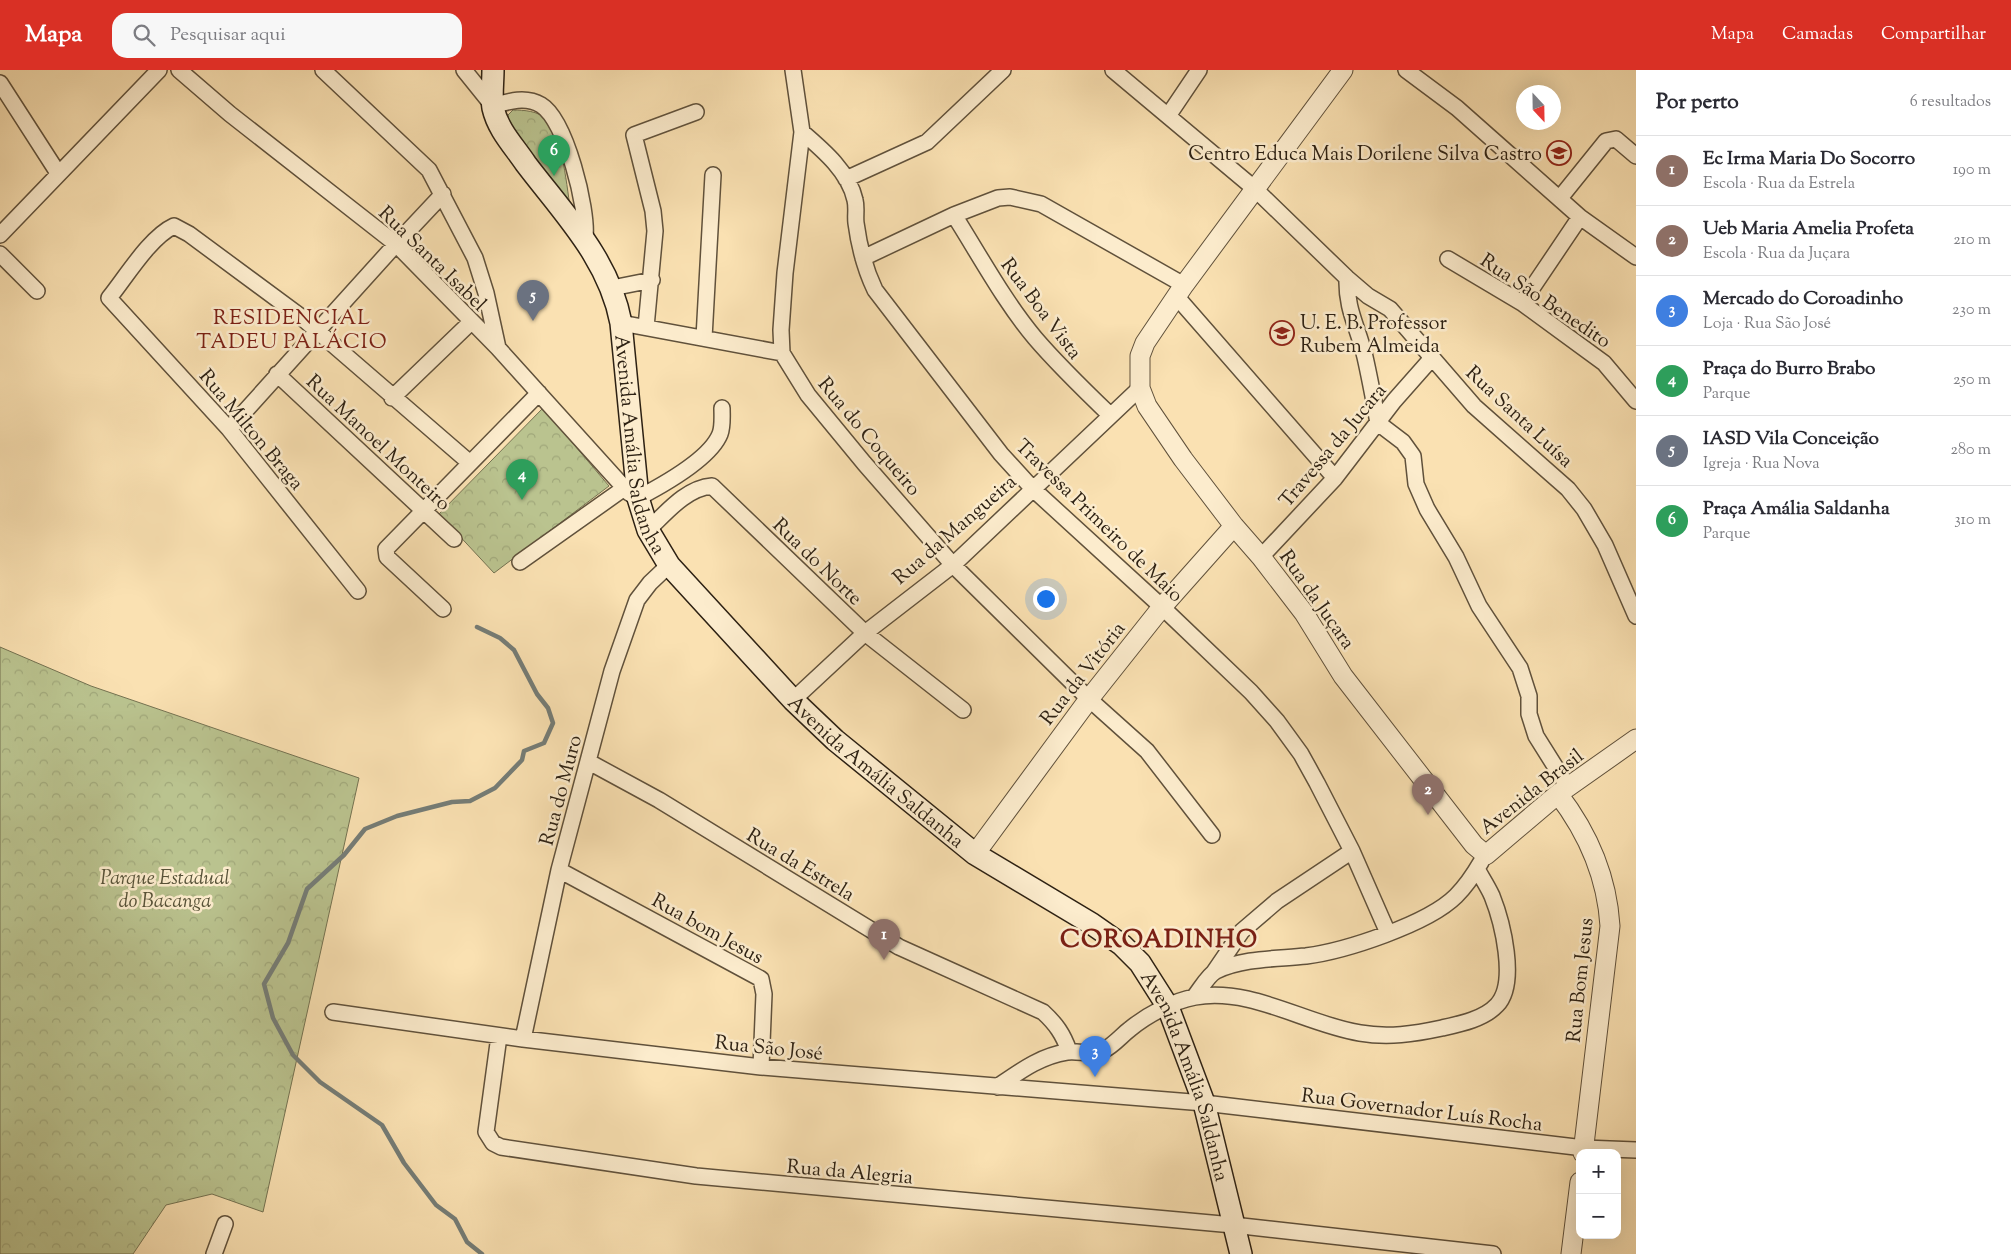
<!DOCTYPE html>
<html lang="pt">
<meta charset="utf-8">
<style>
:root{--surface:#fff;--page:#f7f7f7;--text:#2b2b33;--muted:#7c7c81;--line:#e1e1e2;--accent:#d93025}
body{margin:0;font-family:"Sorts Mill Goudy",serif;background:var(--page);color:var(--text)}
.controls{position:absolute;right:15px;bottom:15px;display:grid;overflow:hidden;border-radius:10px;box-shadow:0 5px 20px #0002}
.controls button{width:45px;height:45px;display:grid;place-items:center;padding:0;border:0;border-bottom:1px solid var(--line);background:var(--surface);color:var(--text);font:25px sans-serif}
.compass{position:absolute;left:1516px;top:15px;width:45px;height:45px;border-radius:50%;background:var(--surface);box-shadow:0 5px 20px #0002;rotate:158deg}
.you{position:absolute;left:1045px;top:528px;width:18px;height:18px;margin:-12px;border:4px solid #fff;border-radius:50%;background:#1a73e8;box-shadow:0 0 0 8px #1a73e833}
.badge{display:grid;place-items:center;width:32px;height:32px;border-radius:50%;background:var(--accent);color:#fff;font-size:16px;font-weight:700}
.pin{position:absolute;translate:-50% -41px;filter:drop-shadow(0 1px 2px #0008)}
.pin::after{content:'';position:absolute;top:26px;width:18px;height:15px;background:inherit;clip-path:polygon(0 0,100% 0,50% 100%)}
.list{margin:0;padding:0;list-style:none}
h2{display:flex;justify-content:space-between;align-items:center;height:65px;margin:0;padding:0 20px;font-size:21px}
h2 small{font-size:16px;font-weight:400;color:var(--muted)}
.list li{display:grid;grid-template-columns:32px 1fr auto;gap:15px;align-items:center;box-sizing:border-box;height:70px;padding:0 20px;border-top:1px solid var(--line)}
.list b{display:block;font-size:19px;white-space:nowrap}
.list p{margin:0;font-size:16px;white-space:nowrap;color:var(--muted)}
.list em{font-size:16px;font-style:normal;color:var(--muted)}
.icon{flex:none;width:28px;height:28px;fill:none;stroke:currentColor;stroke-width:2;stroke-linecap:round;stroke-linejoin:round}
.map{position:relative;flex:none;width:1636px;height:1184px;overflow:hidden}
header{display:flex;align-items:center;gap:30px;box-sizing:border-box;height:70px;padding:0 25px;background:var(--accent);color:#fff}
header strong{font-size:24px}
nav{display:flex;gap:28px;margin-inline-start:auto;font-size:18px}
.search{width:350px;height:45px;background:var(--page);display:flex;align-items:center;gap:12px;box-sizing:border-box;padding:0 18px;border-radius:15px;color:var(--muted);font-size:19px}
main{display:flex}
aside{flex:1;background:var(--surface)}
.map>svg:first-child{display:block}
.park{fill:url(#park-crowns);stroke:#747251}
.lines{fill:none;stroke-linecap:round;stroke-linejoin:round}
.stream{stroke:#757d77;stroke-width:4.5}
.minor-casing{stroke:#60513b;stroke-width:18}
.tertiary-casing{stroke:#60513b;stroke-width:21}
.secondary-casing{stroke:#2d2113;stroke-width:24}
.minor{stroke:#fceccd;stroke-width:15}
.tertiary{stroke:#fceccd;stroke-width:19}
.secondary{stroke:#fceccd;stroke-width:21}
.labels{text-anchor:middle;stroke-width:5;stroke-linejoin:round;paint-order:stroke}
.poi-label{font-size:20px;fill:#2d2113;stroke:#fceccd;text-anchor:end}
.street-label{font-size:20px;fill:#2d2113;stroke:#fceccd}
.park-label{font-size:20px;font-style:italic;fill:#575238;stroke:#fceccd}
.neighbourhood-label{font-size:21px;letter-spacing:1px;fill:#7a1f14;stroke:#fceccd}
.district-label{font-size:25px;font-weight:bold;letter-spacing:1px;fill:#7a1f14;stroke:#fceccd}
</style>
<header>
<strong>Mapa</strong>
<div class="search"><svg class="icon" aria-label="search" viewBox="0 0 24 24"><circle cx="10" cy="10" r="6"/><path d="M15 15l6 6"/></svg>Pesquisar aqui</div>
<nav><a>Mapa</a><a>Camadas</a><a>Compartilhar</a></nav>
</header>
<main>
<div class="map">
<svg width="1636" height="1184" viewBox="0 0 1636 1184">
<defs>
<pattern id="park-crowns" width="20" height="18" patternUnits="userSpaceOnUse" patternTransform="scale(1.25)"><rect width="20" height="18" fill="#bac38f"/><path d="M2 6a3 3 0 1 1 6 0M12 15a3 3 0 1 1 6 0" fill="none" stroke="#a0a77a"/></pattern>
</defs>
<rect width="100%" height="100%" fill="#fae1b2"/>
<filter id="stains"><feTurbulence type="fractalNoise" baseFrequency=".004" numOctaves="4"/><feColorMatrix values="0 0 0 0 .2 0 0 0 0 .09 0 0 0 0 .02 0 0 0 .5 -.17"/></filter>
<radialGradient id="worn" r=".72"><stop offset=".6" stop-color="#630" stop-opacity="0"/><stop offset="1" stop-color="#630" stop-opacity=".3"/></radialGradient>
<path class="park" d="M513,40c11,0 25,1 33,9 17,18 21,70 25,95l-63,-89v-10z
M543,338l66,78 -115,87 -55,-59z
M0,577l91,39 268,92 -96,434 -51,-18 -46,11 -33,49h-133z"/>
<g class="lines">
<path class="stream" d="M477,557l23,11 14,12 23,44 11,14 5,15 -9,20 -20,8 -2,9 -27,28 -25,13 -18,1 -55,14 -32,13 -21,26 -37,34 -19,54 -24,41 9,34 20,37 27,27 62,43 22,38 32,42 19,14 12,23 15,12"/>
<defs>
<path id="minor" d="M179,0l51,44 166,130 102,104 131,145 9,5c23,-12 72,-39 82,-64 3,-8 2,-18 2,-26
M323,0l106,100 46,88 11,35 12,55
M464,0l29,36c16,-5 33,-10 48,-1 25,15 47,104 44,132
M793,0l9,62 -17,141 -4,57 1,23 26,42 56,68 89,102 136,134 58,52 65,84
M1113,0l142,119 92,89 21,18 22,13 84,97 94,83 16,20 21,36 31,71
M1406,0l51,38 123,109 56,40
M0,13l58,90
M1168,46l31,-46
M802,62c21,18 47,40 53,68 2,8 0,16 1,23 3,23 9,46 19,67l126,164 32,35 129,118 89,85 26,29 24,33 16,29 35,68 36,82
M846,109l81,-37 76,-72
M1560,128l46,-57 10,-2 20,17
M954,145c26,41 50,86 81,123 23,27 49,52 75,77
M0,165l159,-165
M0,184l37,37
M863,188l91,-43 44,-17 12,-1 31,7 143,81
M1448,189l74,44 82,60 32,38
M1347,208c-1,32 11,49 18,79 5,22 9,44 13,66l25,19 10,14 3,28 11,25 29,48 23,49 41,62 9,28v18l7,22 32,51
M612,218l40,-8
M1176,226l159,182
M1522,233l58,-86
M621,253l161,30
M646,257l9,-96 -2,-20 -19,-76 62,-23
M704,268l9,-163
M277,304l177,165
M392,328l79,-76
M229,359l167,-185 47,-50
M648,460c18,-17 38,-42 64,-44l153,147 98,77
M1261,487l74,-79 59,-77 38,-43
M520,492l103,-73
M358,521l-129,-162 -120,-131c17,-21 41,-61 65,-72l15,8 111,82 170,147
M443,539l-56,-52 -1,-8 153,-156
M793,630l72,-67 88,-68 187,-177
M589,692l70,38 240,147 144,65c13,12 20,22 26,39
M559,800l202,109 3,15 -3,73
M1214,902l28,-41 35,-30 75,-50
M1194,927c6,-7 14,-22 22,-26 27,-13 61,-12 90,-15 39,-5 122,-32 150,-60 10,-10 18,-22 25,-34
M333,942l190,27 238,28 443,36 380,45 52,2
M499,966l-13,96 7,11 8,4 195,29 537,49 260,29
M523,969l36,-169 53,-199 25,-71 13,-17 19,-18
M997,1017c22,-15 43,-31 70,-35 13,-2 24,5 37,-2 10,-5 18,-15 26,-21 17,-14 43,-28 65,-32 57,-10 110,27 165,36 28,5 54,1 82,-5 18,-4 42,-9 55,-23 21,-22 5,-84 -5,-109 -4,-9 -10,-18 -15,-27
M214,1184l11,-30"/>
<path id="tertiary" d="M1343,0l-159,215 -39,58 -5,13v32l7,18 36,53 51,67 27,31 43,56 39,63 131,169 12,10 72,-61 78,-55
M1558,724c30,39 49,83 52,132l-27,227
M975,784l114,-155 73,-92 72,-81
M1571,1184l9,-72"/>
<g id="secondary">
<path id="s1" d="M493,0c0,12 -2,27 0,38 5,22 21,38 33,56 38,50 83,95 95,159l17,175 10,32 21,35 124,135 42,40 140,114 117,70 30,21 18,18 28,44 36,96 37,151"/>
</g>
</defs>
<use href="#minor" class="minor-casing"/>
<use href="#tertiary" class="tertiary-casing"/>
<use href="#secondary" class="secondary-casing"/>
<use href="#minor" class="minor"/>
<use href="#tertiary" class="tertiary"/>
<use href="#secondary" class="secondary"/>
</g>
<defs>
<symbol id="school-ring" viewBox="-11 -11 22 22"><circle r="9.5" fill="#fceccd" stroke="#8f2418" stroke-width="1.5"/><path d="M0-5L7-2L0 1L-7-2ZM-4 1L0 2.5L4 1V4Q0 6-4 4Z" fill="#8f2418"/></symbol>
</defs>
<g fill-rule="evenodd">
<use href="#school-ring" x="1545" y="69" width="28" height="28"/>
<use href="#school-ring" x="1268" y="249" width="28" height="28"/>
</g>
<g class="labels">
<g class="poi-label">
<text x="1542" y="90">Centro Educa Mais Dorilene Silva Castro</text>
<text x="1300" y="259" text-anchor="start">U. E. B. Professor<tspan x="1300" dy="23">Rubem Almeida</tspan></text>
</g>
<g class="street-label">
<text transform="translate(433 188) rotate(44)" y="7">Rua Santa Isabel</text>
<text transform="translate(1546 230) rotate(34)" y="7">Rua São Benedito</text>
<text transform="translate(1042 238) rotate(53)" y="7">Rua Boa Vista</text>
<text transform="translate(1520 346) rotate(43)" y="7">Rua Santa Luísa</text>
<text transform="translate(252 359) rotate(50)" y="7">Rua Milton Braga</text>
<text transform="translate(870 366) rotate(50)" y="7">Rua do Coqueiro</text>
<text transform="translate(379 372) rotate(43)" y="7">Rua Manoel Monteiro</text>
<text dy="7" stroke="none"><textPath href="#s1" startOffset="414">Avenida Amália Saldanha</textPath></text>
<text transform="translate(1332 375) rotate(-50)" y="7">Travessa da Jucara</text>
<text transform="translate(1100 450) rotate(44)" y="7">Travessa Primeiro de Maio</text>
<text transform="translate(954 459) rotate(-41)" y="7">Rua da Mangueira</text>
<text transform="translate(818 491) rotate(44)" y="7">Rua do Norte</text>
<text transform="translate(1318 529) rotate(55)" y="7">Rua da Juçara</text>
<text transform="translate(1082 603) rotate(-52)" y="7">Rua da Vitória</text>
<text dy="7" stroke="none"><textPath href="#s1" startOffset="834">Avenida Amália Saldanha</textPath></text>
<text transform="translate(560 720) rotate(-75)" y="7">Rua do Muro</text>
<text transform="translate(1531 721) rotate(-38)" y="7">Avenida Brasil</text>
<text transform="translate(801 794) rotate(31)" y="7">Rua da Estrela</text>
<text transform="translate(708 858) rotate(29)" y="7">Rua bom Jesus</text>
<text transform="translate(1579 910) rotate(-84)" y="7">Rua Bom Jesus</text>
<text transform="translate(769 977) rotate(6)" y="7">Rua São José</text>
<text dy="7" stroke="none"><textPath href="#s1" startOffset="1284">Avenida Amália Saldanha</textPath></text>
<text transform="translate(1422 1039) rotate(7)" y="7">Rua Governador Luís Rocha</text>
<text transform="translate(850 1101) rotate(5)" y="7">Rua da Alegria</text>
</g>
<g class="park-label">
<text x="165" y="814">Parque Estadual<tspan x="165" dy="23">do Bacanga</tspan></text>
</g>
<g class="neighbourhood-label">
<text x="292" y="254">RESIDENCIAL<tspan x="292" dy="24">TADEU PALÁCIO</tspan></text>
</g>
<g class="district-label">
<text x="1159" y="877">COROADINHO</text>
</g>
</g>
<rect width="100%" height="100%" filter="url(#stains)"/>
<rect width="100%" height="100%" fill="url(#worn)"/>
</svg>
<div class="controls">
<button>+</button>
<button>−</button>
</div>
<svg class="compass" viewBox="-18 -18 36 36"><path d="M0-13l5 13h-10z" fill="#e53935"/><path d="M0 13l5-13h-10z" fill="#7c7c81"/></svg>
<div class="you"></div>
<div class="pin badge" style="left:884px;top:890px;background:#8d6e63">1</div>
<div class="pin badge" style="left:1428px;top:745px;background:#8d6e63">2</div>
<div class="pin badge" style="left:1095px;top:1007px;background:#3f7fe0">3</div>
<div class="pin badge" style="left:522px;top:430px;background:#2e9e5b">4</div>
<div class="pin badge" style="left:533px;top:251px;background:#6b7280">5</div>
<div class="pin badge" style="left:554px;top:106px;background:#2e9e5b">6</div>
</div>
<aside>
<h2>Por perto<small>6 resultados</small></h2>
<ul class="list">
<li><span class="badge" style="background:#8d6e63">1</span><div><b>Ec Irma Maria Do Socorro</b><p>Escola · Rua da Estrela</p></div><em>190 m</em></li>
<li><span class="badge" style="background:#8d6e63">2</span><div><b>Ueb Maria Amelia Profeta</b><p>Escola · Rua da Juçara</p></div><em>210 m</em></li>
<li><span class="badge" style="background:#3f7fe0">3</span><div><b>Mercado do Coroadinho</b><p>Loja · Rua São José</p></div><em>230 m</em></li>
<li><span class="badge" style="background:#2e9e5b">4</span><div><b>Praça do Burro Brabo</b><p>Parque</p></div><em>250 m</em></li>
<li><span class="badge" style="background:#6b7280">5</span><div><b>IASD Vila Conceição</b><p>Igreja · Rua Nova</p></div><em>280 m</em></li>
<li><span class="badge" style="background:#2e9e5b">6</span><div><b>Praça Amália Saldanha</b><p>Parque</p></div><em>310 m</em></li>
</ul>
</aside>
</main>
